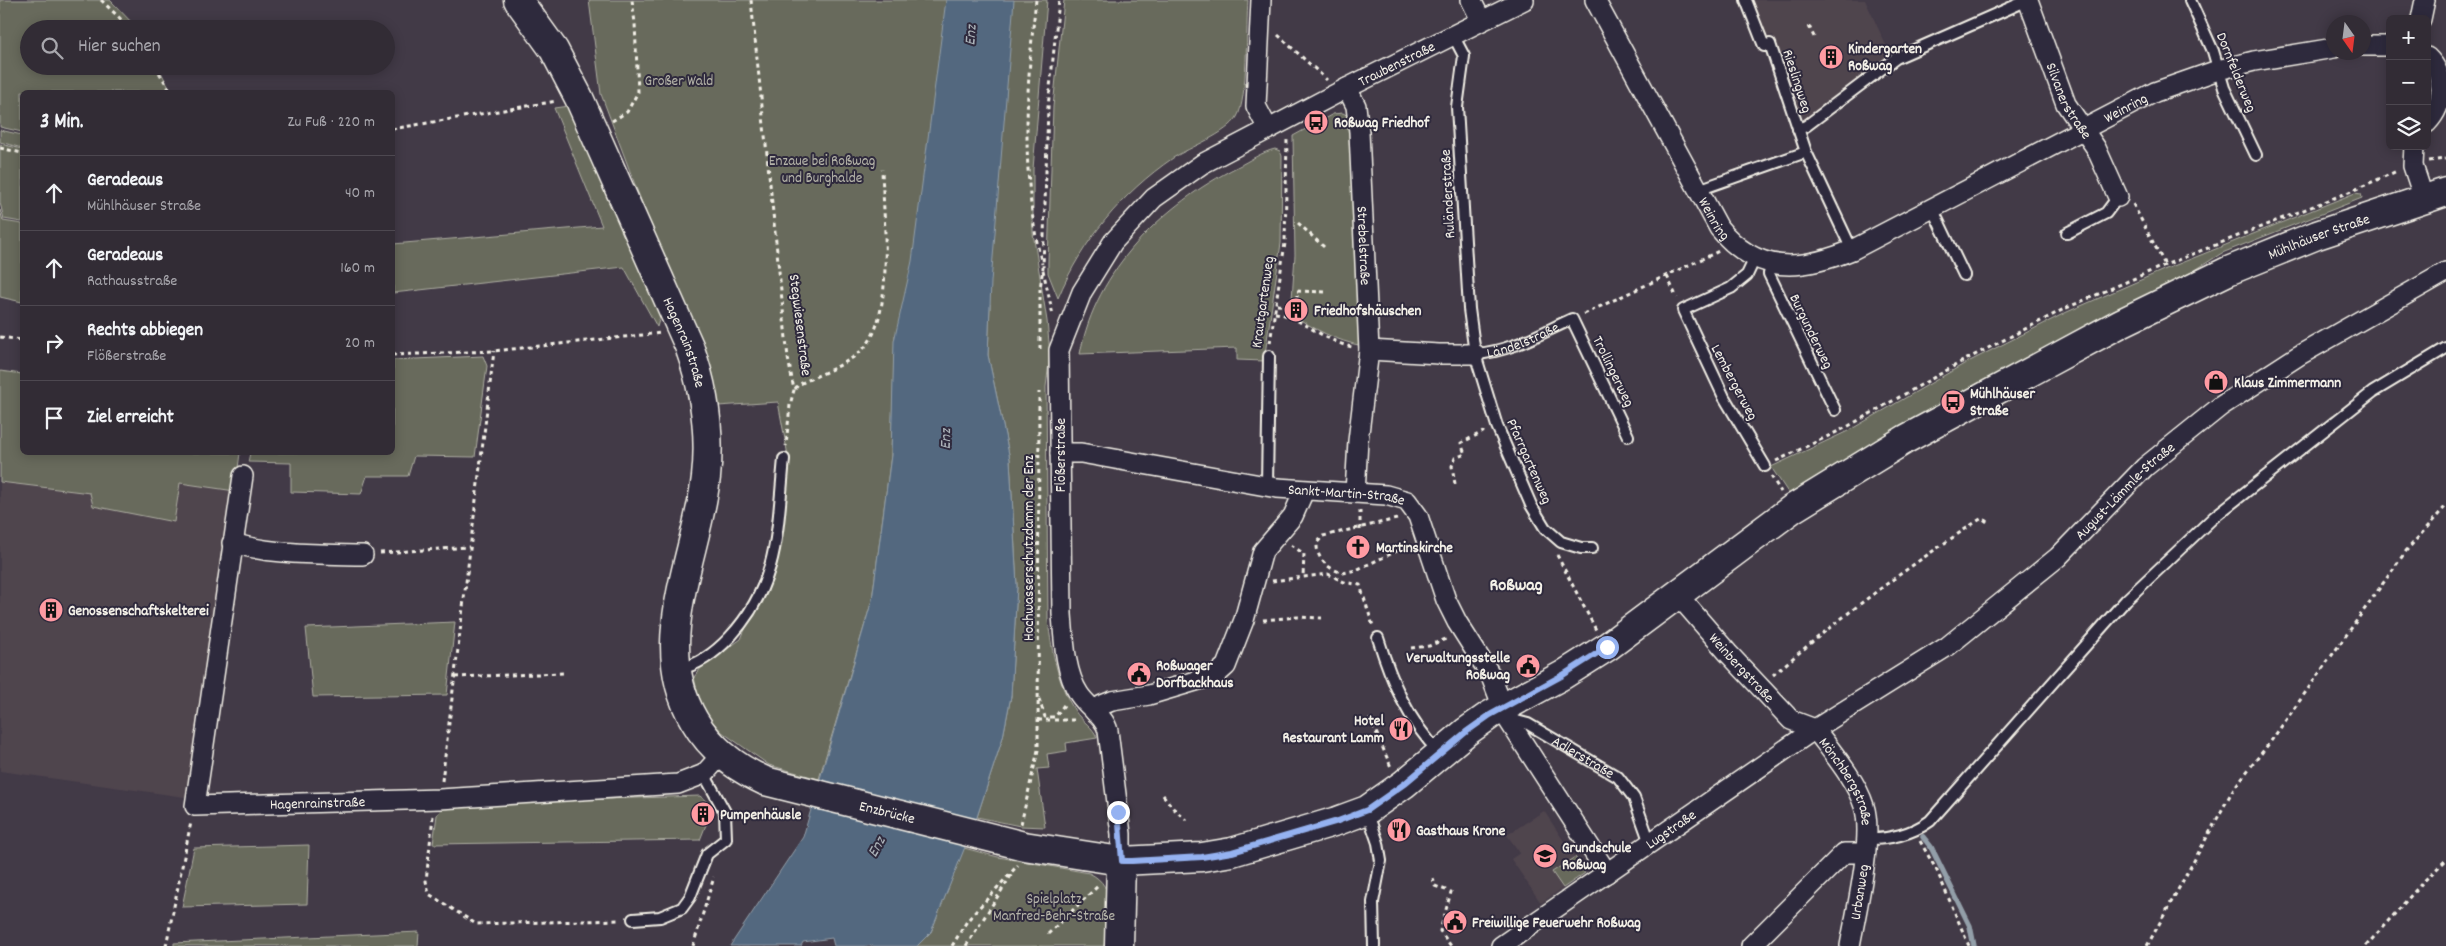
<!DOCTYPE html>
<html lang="de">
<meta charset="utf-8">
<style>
:root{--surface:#322c35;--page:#3a343d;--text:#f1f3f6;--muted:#a8a7ad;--line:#4d4850}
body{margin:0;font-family:Dekko,sans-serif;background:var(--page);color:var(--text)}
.controls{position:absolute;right:15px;top:15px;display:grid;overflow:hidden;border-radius:8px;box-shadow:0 2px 12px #0003}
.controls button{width:45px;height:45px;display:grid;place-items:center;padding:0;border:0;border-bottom:1px solid var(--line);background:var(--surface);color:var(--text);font:25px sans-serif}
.compass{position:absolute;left:2326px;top:15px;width:45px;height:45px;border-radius:50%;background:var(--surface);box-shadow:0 2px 12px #0003;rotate:166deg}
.stop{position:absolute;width:15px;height:15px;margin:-11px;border:4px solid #95b2f1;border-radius:50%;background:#fff}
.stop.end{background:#95b2f1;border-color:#fff;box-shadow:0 1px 5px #0008}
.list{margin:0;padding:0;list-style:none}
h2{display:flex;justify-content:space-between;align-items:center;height:65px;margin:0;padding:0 20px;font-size:21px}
h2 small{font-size:16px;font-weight:400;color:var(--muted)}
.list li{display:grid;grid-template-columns:32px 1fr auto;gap:15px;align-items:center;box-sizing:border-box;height:75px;padding:0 20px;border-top:1px solid var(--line)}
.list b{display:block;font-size:19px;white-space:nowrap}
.list p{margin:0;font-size:16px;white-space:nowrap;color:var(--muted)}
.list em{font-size:16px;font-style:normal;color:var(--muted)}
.icon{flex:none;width:28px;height:28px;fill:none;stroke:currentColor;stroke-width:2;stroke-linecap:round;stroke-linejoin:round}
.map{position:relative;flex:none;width:2446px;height:946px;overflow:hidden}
.search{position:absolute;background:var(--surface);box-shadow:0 2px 12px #0003;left:20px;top:20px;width:375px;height:55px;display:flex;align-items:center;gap:12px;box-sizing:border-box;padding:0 18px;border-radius:28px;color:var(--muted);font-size:19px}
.panel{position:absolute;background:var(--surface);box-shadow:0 2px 12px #0003;left:20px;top:90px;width:375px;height:365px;border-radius:8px}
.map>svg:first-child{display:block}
.built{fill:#50454e}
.green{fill:#676a5c;stroke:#aeaea2}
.water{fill:#53687f;stroke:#939fa9}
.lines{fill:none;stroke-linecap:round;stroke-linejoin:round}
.stream{stroke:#939fa9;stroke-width:5.5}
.lane-casing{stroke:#f4f1e8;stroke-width:14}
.street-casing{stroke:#f4f1e8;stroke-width:22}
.secondary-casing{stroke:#f4f1e8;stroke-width:31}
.path{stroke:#f4f1e8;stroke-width:3;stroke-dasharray:4 4;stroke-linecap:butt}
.lane{stroke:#2f2a3d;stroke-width:10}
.street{stroke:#2f2a3d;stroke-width:19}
.secondary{stroke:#2f2a3d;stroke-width:28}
.route{stroke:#95b2f1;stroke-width:6}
.labels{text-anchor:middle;stroke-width:4;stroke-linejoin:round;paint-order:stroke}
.poi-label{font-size:15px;font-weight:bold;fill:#f4f1e8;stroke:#2f2a3d;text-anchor:start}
.street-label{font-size:15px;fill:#f4f1e8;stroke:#2f2a3d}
.park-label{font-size:15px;fill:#b5b4a9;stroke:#2f2a3d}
.water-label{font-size:16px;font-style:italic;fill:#acb3b9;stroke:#2f2a3d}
.quarter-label{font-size:18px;font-weight:bold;fill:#f4f1e8;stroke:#2f2a3d}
</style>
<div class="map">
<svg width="2446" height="946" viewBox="0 0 2446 946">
<rect width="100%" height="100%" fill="#423a47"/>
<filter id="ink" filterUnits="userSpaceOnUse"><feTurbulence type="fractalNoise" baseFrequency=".02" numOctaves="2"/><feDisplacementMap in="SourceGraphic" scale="10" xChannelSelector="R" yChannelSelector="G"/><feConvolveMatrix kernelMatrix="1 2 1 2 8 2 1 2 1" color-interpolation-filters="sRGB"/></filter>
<g filter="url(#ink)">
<path class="built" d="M1753,0h112l25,54 -87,66 -30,-85 -7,2z
M0,482l90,11 84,29 6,-39 55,8 -50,306 -185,-26z
M1544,811l41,62 -44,30 -30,-44 9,-6 -13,-18z"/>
<path class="green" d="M0,0h110l28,29h-109v37h129l13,26h-149v40l-22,-5z
M589,0h458l-14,169v64l14,88 3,33 -4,33 2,234c4,31 10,64 27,90 6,10 19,16 22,27l-31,5 1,8 -20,3 2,14 -12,1 8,58 -25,-1 -43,-9 26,-80 8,-41 6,-110 -7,-127 -22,-104 2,-51 -95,31 -4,120 -19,145 -53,179 -50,-14 -47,-33 -21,-23 -7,-32 7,-9 40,-29 18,-43 14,-52 16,-83 -11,-59 -60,4 -117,-312z
M1064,0h184c-2,26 0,99 -11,117 -10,17 -47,30 -64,41 -51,35 -91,83 -115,140l-10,-25v-11l5,-155z
M569,106l92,207 -4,14 -33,-60 -231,26v-49l209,-18 -48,-118z
M1343,113l5,3 3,9 12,221c-27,-5 -49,-17 -72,-32l4,-59 -2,-119 40,-22z
M0,130l22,5v13l-22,-6z
M0,144l22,5v73l-18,-3 -4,-16z
M1275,149l5,2 2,5 -1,87 -17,118 -27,-1v-12l-157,6c16,-85 83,-149 157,-187 12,-6 25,-15 38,-18z
M2355,193l6,1 1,4 -140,55 -60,38 -301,161 -72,42 -18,-27 77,-36 116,-67 103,-52 99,-43z
M0,210l3,11 19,3v78l-22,-5z
M483,356l4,10 -12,91 -61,-1 -6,20h-41l-6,18 -70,-2v-29l-43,-1 2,-9 142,-1 1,-92z
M0,371l22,3v78l218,1 -5,38 -55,-8 -6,39 -81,-16 -3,-13 -90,-11z
M455,622l-8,73 -134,2 -7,-69z
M700,796l13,11 -13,33 -267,4 4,-29 8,-11z
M309,845l-2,59 -125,3 12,-59z
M964,848l34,9 91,16c30,14 19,46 15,73h-187l14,-14z
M1575,857l10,16 -22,15 -11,-16z
M419,932l-1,14h-244v-3z"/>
<path class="water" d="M946,0h68l-23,282 -3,73 22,104 7,127 -6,110 -8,41 -26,80 -46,115 -14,14h-83l-2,-8 -29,4 -2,4h-71l73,-109 69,-237 19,-145 3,-114 18,-80z"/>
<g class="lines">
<path class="stream" d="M1923,837l8,10 39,79 4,20"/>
<defs>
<g id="lane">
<path d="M1746,0l18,46 6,-2 36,108 46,98"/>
<path d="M2190,0l23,51 11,37 32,67"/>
<path d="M1453,35l11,21 -7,51 12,202 6,45 22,72 34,79 14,23 16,14 20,6h11"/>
<path d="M1798,129l8,-3 90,-68 132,-58"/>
<path d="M1698,190l108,-38"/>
<path d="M1932,208l32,67"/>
<path d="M2067,233l39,-20 12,-16"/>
<path d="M1755,258l-8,17 -16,13 -48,22 41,87 41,69"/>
<path d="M1772,263l-3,11 66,136"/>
<path id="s1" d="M1475,354c35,-2 66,-21 97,-35l56,117"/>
<path d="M1267,485l2,-129"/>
<path d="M1378,638c13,42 30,83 61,114"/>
<path d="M679,669c20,-4 37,-17 51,-32 50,-54 47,-109 54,-178"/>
<path id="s2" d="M1509,719l19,5 90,53 16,21 16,45"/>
<path d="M1367,811l11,32 3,18 -8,41 1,44"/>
<path d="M1866,839c22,1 46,-5 64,-18l196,-221 88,-83 159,-125 73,-44"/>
<path d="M633,919l27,-2 22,-9 8,-11 17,-43 19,-15 -1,-27 -21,-38"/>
</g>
<g id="street">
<path d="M1261,0l-5,106 12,23"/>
<path d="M1471,0l10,20"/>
<path id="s3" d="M1595,0l124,228c38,47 82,43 133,22l303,-158 63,-22 36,-9 80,-13"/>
<path id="s4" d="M2028,0l38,104 30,44 22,49"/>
<path d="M2421,19l4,-19"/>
<path d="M2364,46h26"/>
<path d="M2427,57c19,18 18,47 0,66"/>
<path id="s5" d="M1347,88l9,18 3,26 10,218 -11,91 -3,52"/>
<path d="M2414,146l-1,20 11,33"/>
<path d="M1369,350l70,4h36"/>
<path id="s6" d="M1060,453h21l196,35 109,7 21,6 11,15 28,84 11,22 33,52 17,44 100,155"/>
<path id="s7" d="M243,476l-48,330 245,-7 238,-15 26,-10 18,-20"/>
<path d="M232,543c42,12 87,11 131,12"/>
<path id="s8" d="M1677,594l51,59 63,67 24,9"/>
<path d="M1095,712l7,-7 10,-4 37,-6 67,-20 10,-9 18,-46 19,-69 30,-35 11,-25"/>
<path id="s9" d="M1815,729c16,22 41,51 49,77 10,30 -8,106 -14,140"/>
<path id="s10" d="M1121,861v-27l-13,-103c-4,-16 -20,-23 -29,-37 -14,-22 -15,-53 -17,-80l-3,-264 23,-58 31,-50 41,-44 48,-34 145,-76 177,-88"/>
<path id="s11" d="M1501,946l314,-217 133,-83 110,-89 87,-90 76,-61 77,-50 148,-84"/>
<path d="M1751,946l93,-93h21"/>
</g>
<g id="secondary">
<path id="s12" d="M518,0l36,50 25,48 110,248c15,42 22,86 17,131 -9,80 -57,166 -12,243 16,28 42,48 71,61l259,65 97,15 81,-4 30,-5 105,-31 30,-11 37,-26 62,-52 24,-17 73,-40 44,-28 185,-138 114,-70 215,-116 107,-52 89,-36 129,-43"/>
<path d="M1119,946l2,-85"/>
</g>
</defs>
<use href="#lane" class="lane-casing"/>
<use href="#street" class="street-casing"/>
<use href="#secondary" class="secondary-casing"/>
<path class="path" d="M101,0l30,29
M751,0l37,358 6,32 -4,15 -4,41
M1036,0c-10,87 -16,178 6,264
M1809,26l6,13
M1278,35l49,45
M155,66l16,26
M612,121l15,-9 11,-20 -3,-69 -3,-23
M392,129l165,-28
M0,148l22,5
M2429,161l17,-2
M2133,204l32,61
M1298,223l26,24
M1043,270l10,45
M1667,276l10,22
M1297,299v-8l29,1
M1277,305l15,1
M1275,313c25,3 48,28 77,34
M1584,314l135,-63
M0,337l22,3
M1270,343l15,-100 2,-103
M1040,349v-60l3,-21 5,-161 11,-107
M392,355l102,-4 167,-18
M795,389l3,-4c21,-11 47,-19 64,-35 34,-31 21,-137 20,-181
M1776,461l69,-33 118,-67 101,-52 101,-44 189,-75 43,-19
M1771,476l10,16
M1455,484l-3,-18 3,-8 10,-4 -4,-11 22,-11v-1
M1397,519l-74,17 -6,7c-1,16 11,26 26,30l13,-3 54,-25
M1360,530v-19
M1291,545l13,9 -1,23
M380,553l89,-6
M1557,555l39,75
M1272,581l56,-7 16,8 16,3 13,41
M1263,620l34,-3 25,1
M1411,648l18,-2 19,-8
M1773,675c67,-58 134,-108 209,-157l8,6
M455,677l108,-4
M1039,699l6,18h10l9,-12
M1370,718l21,49
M1038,720h39
M442,781l52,-430
M1163,795l10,13 13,12
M433,816l-7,65 3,13 47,30 144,-4
M1021,824l17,-74 1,-358
M1920,841l17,30 32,75
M1433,878l2,8 16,6 -11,39 11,15
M1048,934l50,-48
M166,946l25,-124
M693,946l21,-69
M952,946l15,-25 51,-56
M966,946l46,-72
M2147,946l87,-158 37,-47 135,-190 40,-45
M2366,946l57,-64 23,-22"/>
<use href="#lane" class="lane"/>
<use href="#street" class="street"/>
<use href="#secondary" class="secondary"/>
</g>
</g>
<g class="lines" filter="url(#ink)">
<path class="route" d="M1118,812l4,49h10l70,-4 30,-5 106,-31 29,-11 37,-26 62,-52 24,-17 73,-40 44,-28"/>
</g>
<defs>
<symbol id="building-disc" viewBox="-11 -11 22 22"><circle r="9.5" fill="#ff9aa2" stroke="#2f2a3d"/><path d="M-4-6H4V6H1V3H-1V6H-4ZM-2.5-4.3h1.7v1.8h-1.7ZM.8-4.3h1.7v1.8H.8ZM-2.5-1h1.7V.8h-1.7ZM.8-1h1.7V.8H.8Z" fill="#111"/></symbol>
<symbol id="bus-disc" viewBox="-11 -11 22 22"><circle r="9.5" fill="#ff9aa2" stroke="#2f2a3d"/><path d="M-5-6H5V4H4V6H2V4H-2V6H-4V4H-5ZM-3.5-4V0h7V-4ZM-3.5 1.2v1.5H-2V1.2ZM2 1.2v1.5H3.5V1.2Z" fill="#111"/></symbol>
<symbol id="shop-disc" viewBox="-11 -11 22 22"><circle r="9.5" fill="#ff9aa2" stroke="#2f2a3d"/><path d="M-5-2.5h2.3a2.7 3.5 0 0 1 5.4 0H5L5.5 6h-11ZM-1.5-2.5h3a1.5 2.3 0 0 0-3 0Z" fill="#111"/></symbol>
<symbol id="church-disc" viewBox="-11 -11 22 22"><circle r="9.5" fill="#ff9aa2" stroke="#2f2a3d"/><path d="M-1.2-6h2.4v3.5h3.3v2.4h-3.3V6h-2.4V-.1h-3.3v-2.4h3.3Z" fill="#111"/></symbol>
<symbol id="civic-disc" viewBox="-11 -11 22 22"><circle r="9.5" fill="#ff9aa2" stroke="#2f2a3d"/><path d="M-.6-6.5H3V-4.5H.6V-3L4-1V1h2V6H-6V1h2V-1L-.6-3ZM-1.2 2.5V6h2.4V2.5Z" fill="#111"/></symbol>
<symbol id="restaurant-disc" viewBox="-11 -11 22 22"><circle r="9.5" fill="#ff9aa2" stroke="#2f2a3d"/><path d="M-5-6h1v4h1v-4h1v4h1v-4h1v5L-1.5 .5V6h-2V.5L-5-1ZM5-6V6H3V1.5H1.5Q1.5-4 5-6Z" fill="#111"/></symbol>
<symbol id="school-disc" viewBox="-11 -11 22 22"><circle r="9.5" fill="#ff9aa2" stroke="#2f2a3d"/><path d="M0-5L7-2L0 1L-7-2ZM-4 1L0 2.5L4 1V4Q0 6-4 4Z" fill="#111"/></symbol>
</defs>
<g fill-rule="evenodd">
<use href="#building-disc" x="1817" y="43" width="28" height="28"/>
<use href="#bus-disc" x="1302" y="108" width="28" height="28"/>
<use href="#building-disc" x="1282" y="296" width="28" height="28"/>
<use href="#shop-disc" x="2202" y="368" width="28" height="28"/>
<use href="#bus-disc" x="1939" y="388" width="28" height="28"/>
<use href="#church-disc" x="1344" y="533" width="28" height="28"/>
<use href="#building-disc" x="37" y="596" width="28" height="28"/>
<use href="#civic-disc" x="1514" y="652" width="28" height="28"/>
<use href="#civic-disc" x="1125" y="660" width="28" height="28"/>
<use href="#restaurant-disc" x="1387" y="715" width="28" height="28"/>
<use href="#building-disc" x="689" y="800" width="28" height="28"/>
<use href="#restaurant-disc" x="1385" y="816" width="28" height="28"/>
<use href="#school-disc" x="1531" y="842" width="28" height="28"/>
<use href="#civic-disc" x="1441" y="908" width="28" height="28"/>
</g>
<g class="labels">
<g class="poi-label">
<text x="1848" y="53">Kindergarten<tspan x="1848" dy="17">Roßwag</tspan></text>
<text x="1334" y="127">Roßwag Friedhof</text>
<text x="1314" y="315">Friedhofshäuschen</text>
<text x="2234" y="387">Klaus Zimmermann</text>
<text x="1970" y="398">Mühlhäuser<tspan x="1970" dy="17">Straße</tspan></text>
<text x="1376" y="552">Martinskirche</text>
<text x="68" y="615">Genossenschaftskelterei</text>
<text x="1510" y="662" text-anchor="end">Verwaltungsstelle<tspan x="1510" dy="17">Roßwag</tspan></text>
<text x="1156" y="670">Roßwager<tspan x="1156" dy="17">Dorfbackhaus</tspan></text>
<text x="1384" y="725" text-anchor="end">Hotel<tspan x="1384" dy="17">Restaurant Lamm</tspan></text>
<text x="720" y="819">Pumpenhäusle</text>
<text x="1416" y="835">Gasthaus Krone</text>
<text x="1562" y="852">Grundschule<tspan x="1562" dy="17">Roßwag</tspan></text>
<text x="1472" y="927">Freiwillige Feuerwehr Roßwag</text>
</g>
<g class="street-label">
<text dy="5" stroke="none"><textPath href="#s10" startOffset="984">Traubenstraße</textPath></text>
<text transform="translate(2237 72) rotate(68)" y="5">Dornfelderweg</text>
<text transform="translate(1798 81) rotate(72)" y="5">Rieslingweg</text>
<text dy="5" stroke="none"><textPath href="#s4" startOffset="109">Silvanerstraße</textPath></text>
<text dy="5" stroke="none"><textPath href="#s3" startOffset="715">Weinring</textPath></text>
<text transform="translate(1447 194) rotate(-93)" y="5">Ruländerstraße</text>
<text dy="5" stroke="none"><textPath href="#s3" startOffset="249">Weinring</textPath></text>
<text dy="5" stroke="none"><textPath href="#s12" startOffset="2599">Mühlhäuser Straße</textPath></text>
<text dy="5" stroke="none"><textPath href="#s5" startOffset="160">Strebelstraße</textPath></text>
<text transform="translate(1262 302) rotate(-82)" y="5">Krautgartenweg</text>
<text transform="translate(801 325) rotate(83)" y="5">Stegwiesenstraße</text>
<text transform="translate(1812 331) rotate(64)" y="5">Burgunderweg</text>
<text dy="5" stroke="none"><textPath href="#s1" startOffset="50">Ländelstraße</textPath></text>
<text dy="5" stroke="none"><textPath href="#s12" startOffset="382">Hagenrainstraße</textPath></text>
<text transform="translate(1614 371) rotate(64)" y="5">Trollingerweg</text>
<text transform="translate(1735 382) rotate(62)" y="5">Lembergerweg</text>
<text transform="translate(1060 455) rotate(-90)" y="5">Flößerstraße</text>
<text transform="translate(1530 461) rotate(66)" y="5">Pfarrgartenweg</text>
<text dy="5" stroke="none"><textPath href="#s11" startOffset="774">August-Lämmle-Straße</textPath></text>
<text dy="5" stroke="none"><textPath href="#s6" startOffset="290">Sankt-Martin-Straße</textPath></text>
<text transform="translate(1028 548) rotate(-90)" y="5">Hochwasserschutzdamm der Enz</text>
<text dy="5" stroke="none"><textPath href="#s8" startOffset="98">Weinbergstraße</textPath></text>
<text dy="5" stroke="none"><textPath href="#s2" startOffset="84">Adlerstraße</textPath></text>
<text dy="5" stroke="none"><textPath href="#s9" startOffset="62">Mönchbergstraße</textPath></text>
<text dy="5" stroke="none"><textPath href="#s7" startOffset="456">Hagenrainstraße</textPath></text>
<text dy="5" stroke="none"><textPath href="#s12" startOffset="991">Enzbrücke</textPath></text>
<text dy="5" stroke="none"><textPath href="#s11" startOffset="206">Lugstraße</textPath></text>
<text transform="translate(1859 892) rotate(-81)" y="5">Urbanweg</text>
</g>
<g class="park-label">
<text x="679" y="85">Großer Wald</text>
<text x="822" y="165">Enzaue bei Roßwag<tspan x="822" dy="17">und Burghalde</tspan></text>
<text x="1054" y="903">Spielplatz<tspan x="1054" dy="17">Manfred-Behr-Straße</tspan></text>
</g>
<g class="water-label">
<text transform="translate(969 35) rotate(-86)" y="6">Enz</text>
<text transform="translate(944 439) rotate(-89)" y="6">Enz</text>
<text transform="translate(875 846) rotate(-61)" y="6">Enz</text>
</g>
<g class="quarter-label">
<text x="1516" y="590">Roßwag</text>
</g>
</g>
</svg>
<div class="controls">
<button>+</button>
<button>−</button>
<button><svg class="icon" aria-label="layers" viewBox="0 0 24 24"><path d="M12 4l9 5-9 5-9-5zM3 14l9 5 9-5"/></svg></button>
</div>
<svg class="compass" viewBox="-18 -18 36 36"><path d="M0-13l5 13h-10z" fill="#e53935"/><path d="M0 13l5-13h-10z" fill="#a8a7ad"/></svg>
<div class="stop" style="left:1607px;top:647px"></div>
<div class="stop end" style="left:1118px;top:812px"></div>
<div class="search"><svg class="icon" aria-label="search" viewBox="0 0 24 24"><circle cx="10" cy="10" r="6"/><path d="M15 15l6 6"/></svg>Hier suchen</div>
<section class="panel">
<h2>3 Min.<small>Zu Fuß · 220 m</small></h2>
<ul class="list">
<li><svg class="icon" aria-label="ahead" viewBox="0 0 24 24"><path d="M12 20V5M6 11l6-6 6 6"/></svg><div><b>Geradeaus</b><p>Mühlhäuser Straße</p></div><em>40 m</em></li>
<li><svg class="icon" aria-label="ahead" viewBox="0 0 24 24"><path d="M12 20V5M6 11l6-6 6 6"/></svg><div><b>Geradeaus</b><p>Rathausstraße</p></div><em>160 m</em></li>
<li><svg class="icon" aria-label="right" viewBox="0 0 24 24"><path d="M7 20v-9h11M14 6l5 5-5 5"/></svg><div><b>Rechts abbiegen</b><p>Flößerstraße</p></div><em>20 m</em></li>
<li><svg class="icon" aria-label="arrive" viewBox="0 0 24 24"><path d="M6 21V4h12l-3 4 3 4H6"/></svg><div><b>Ziel erreicht</b></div></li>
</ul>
</section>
</div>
